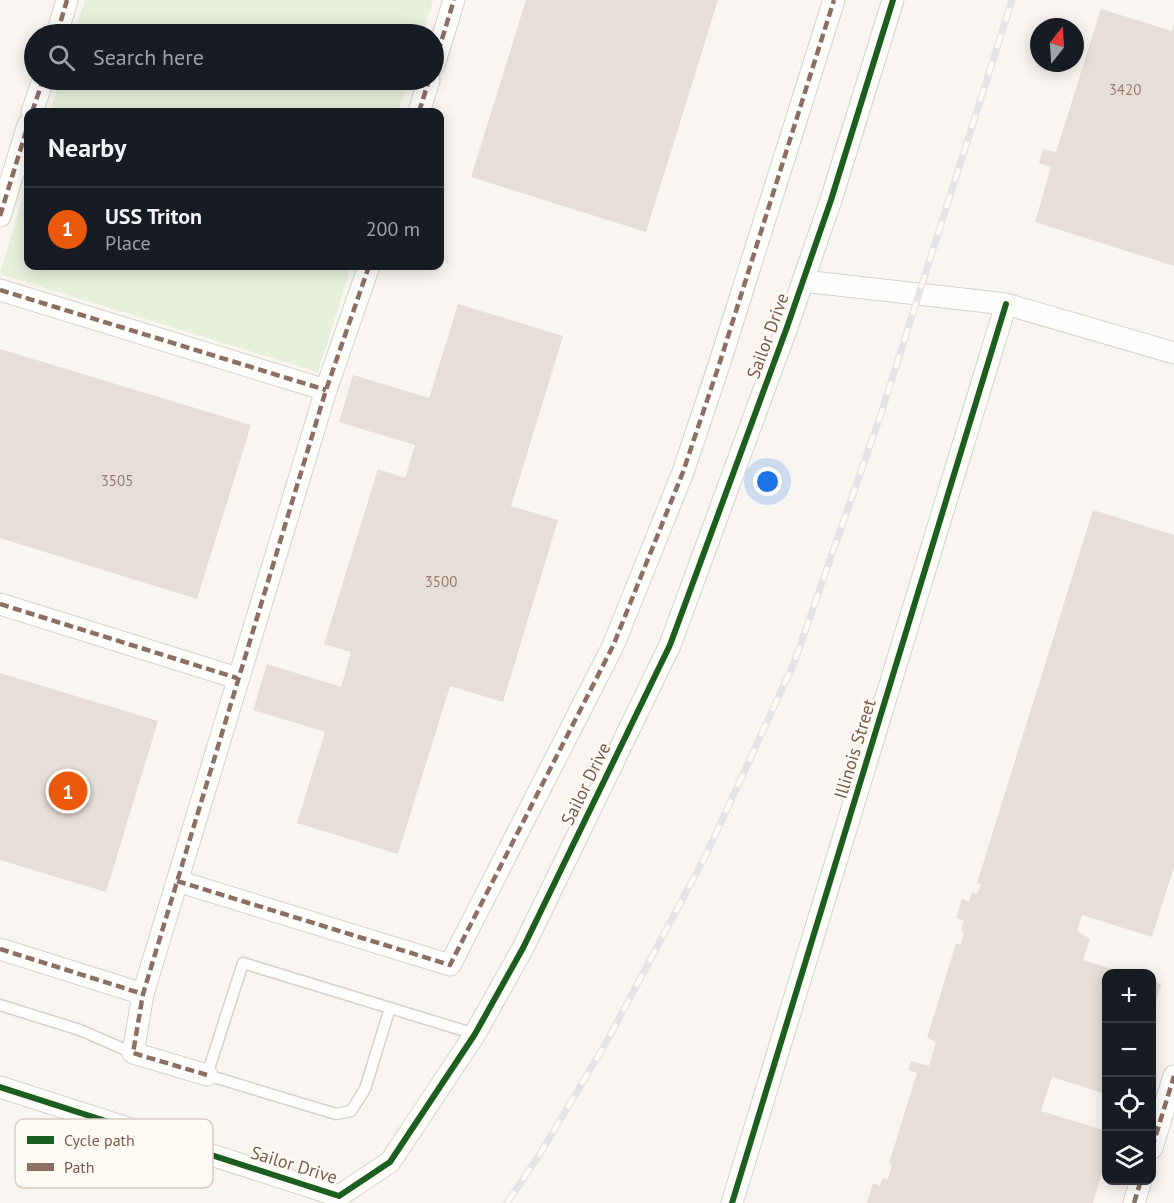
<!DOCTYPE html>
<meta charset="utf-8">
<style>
:root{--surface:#171b24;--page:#242831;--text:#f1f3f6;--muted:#9ea1a6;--line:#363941;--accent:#ea580c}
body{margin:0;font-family:"PT Sans",sans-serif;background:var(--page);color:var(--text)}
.controls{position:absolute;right:18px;bottom:18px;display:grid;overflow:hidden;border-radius:12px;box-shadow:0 3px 15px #0003}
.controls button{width:54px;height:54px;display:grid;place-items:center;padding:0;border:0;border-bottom:2px solid var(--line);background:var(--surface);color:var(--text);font:30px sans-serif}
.compass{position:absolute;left:1030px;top:18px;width:54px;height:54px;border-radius:50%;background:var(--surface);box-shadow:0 3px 15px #0003;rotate:17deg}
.you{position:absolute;left:768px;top:482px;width:21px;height:21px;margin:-15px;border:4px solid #fff;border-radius:50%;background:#1a73e8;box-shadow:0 0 0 9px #1a73e833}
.badge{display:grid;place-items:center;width:39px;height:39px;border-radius:50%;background:var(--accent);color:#fff;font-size:20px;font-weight:700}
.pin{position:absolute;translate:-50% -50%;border:3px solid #fff;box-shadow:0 2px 6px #0006}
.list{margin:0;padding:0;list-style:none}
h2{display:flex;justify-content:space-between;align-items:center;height:78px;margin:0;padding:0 24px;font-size:26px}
h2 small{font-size:20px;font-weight:400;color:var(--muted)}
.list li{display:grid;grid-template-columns:39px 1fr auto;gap:18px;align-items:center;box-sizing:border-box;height:84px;padding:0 24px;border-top:2px solid var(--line)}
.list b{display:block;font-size:22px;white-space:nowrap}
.list p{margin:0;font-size:20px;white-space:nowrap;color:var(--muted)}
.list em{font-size:20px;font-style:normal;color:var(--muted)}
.icon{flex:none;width:33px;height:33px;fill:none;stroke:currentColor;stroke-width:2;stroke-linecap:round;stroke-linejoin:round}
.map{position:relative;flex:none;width:1174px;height:1203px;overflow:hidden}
.search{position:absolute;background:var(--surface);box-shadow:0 3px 15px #0003;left:24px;top:24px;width:420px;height:66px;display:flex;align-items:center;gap:15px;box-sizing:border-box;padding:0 21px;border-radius:33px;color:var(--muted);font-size:22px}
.panel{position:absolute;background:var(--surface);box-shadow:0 3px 15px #0003;left:24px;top:108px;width:420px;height:162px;border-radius:12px}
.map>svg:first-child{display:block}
.green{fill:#e7f0db}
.building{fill:#e6ded7}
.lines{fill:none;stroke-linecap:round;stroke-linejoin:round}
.lane-casing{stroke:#d7d1cb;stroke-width:13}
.street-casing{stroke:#d7d1cb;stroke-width:23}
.lane{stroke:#fefefd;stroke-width:10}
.street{stroke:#fefefd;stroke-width:21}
.rail-casing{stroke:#e6e3e7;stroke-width:7}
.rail{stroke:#fffaf3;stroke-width:4.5;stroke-dasharray:14;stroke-linecap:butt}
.quiet{stroke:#8d6e63;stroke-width:4.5;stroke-dasharray:9 4.5;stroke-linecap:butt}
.cycleway-casing{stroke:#fffaf3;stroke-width:10}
.cycleway{stroke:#1b5e20;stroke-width:6}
.labels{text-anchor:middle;stroke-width:4.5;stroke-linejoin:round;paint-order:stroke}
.number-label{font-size:15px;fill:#977e72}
.street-label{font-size:18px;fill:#7a5c4d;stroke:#fffaf3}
.key{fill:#fffaf3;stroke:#d7cbc1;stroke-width:1.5}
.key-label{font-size:16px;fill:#7a5c4d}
</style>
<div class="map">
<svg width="1174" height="1203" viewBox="0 0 1174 1203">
<rect width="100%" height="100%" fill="#f9f5f0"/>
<path class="green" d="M85,0h348l-10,34h-349z
M60,80h349l-11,32h-348z
M28,180v86h323l-33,106 -318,-98z"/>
<path class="building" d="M526,0h192l-72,232 -175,-55z
M1101,9l71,22 2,-7v242l-139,-44 16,-55 -12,-4 4,-14 13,3z
M458,304l105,32 -52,170 47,14 -55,182 -53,-16 -52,168 -101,-31 28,-91 -72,-22 14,-46 74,23 10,-35 -27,-8 54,-175 27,9 10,-33 -76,-23 14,-47 76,23z
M0,349l251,76 -54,174 -197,-61z
M1093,510l81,25v332l-22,70 -70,-22 -5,16 13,8 -7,21 42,13 -19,1v120l-54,-17 -11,34 65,20v28l-13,44h-226l6,-20 7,3 3,-8 5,1 4,-15 -3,-1 28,-90 -9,-3 3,-9 18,5 7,-24 -9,-4 29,-95 5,2 3,-13 -3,-1 3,-10 -8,-3 6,-19 7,3 3,-10 5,2 4,-10 -4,-1z
M0,673l158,48 -52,171 -106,-32z
M1152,981l9,3 -9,31z"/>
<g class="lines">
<defs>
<path id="lane" d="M0,1005l80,25 53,23
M390,1008l-25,81 -14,22 -15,3 -129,-39 36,-112 232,71"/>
<path id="street" d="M57,34l10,-34
M434,65l20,-65
M32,112l11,-32
M419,112l10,-32
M0,216l28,-91
M803,281l203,23 168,49
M0,290l326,100
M0,604l237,74
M177,881l273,84 163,-319 70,-174 36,-107 115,-365
M0,949l143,45
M207,1075l-74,-22 10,-59 183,-604 43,-124
M0,1087l339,109 51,-34 85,-128 48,-86 147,-303 116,-315 45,-130 62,-200
M1152,1148l22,-72
M732,1203l274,-899
M1134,1203l7,-23"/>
</defs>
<use href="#lane" class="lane-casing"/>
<use href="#street" class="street-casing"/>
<use href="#lane" class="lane"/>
<use href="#street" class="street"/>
<defs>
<path id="rail" d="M507,1203l33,-49 67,-113 99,-186 88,-192 87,-249 131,-414"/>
</defs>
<use href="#rail" class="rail-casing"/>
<use href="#rail" class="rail"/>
<path class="quiet" d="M57,34l10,-34
M434,65l20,-65
M32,112l11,-32
M419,112l10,-32
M0,216l28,-91
M0,290l326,100
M0,604l237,74
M177,881l273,84 163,-319 70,-174 36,-107 115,-365
M0,949l143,45
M207,1075l-74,-22 10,-59 183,-604 43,-124
M1152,1148l22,-72
M1134,1203l7,-23"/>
<defs>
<path id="cycleway" d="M0,1087l339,109 51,-34 85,-128 48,-86 147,-303 116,-315 45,-130 62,-200
M732,1203l274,-899"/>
</defs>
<use href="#cycleway" class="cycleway-casing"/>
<use href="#cycleway" class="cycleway"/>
</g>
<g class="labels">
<g class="number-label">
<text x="1125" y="95">3420</text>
<text x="117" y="486">3505</text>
<text x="441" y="587">3500</text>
</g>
<g class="street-label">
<text transform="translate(768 336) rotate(-70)" y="6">Sailor Drive</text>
<text transform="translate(855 749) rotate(-73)" y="6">Illinois Street</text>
<text transform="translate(586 784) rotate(-64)" y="6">Sailor Drive</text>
<text transform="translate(294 1165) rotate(17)" y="6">Sailor Drive</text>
</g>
</g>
<rect x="15" y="1119" width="198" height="69" rx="9" class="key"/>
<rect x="27" y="1136" width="27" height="8" fill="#1b5e20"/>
<rect x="27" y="1163" width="27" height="8" fill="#8d6e63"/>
<g class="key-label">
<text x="64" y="1146">Cycle path</text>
<text x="64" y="1173">Path</text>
</g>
</svg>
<div class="controls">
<button>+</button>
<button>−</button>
<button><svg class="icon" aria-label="locate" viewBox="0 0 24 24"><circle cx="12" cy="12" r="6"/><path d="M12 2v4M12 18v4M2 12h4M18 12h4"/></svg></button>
<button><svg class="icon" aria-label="layers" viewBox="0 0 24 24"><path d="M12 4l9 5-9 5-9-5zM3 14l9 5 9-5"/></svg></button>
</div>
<svg class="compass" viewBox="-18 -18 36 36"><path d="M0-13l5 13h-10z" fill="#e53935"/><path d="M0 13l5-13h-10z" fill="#9ea1a6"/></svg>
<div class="you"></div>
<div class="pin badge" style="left:68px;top:791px">1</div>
<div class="search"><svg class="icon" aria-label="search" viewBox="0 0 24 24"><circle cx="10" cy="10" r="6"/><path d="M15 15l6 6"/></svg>Search here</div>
<section class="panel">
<h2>Nearby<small></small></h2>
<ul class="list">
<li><span class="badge">1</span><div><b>USS Triton</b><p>Place</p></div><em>200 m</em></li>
</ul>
</section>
</div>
